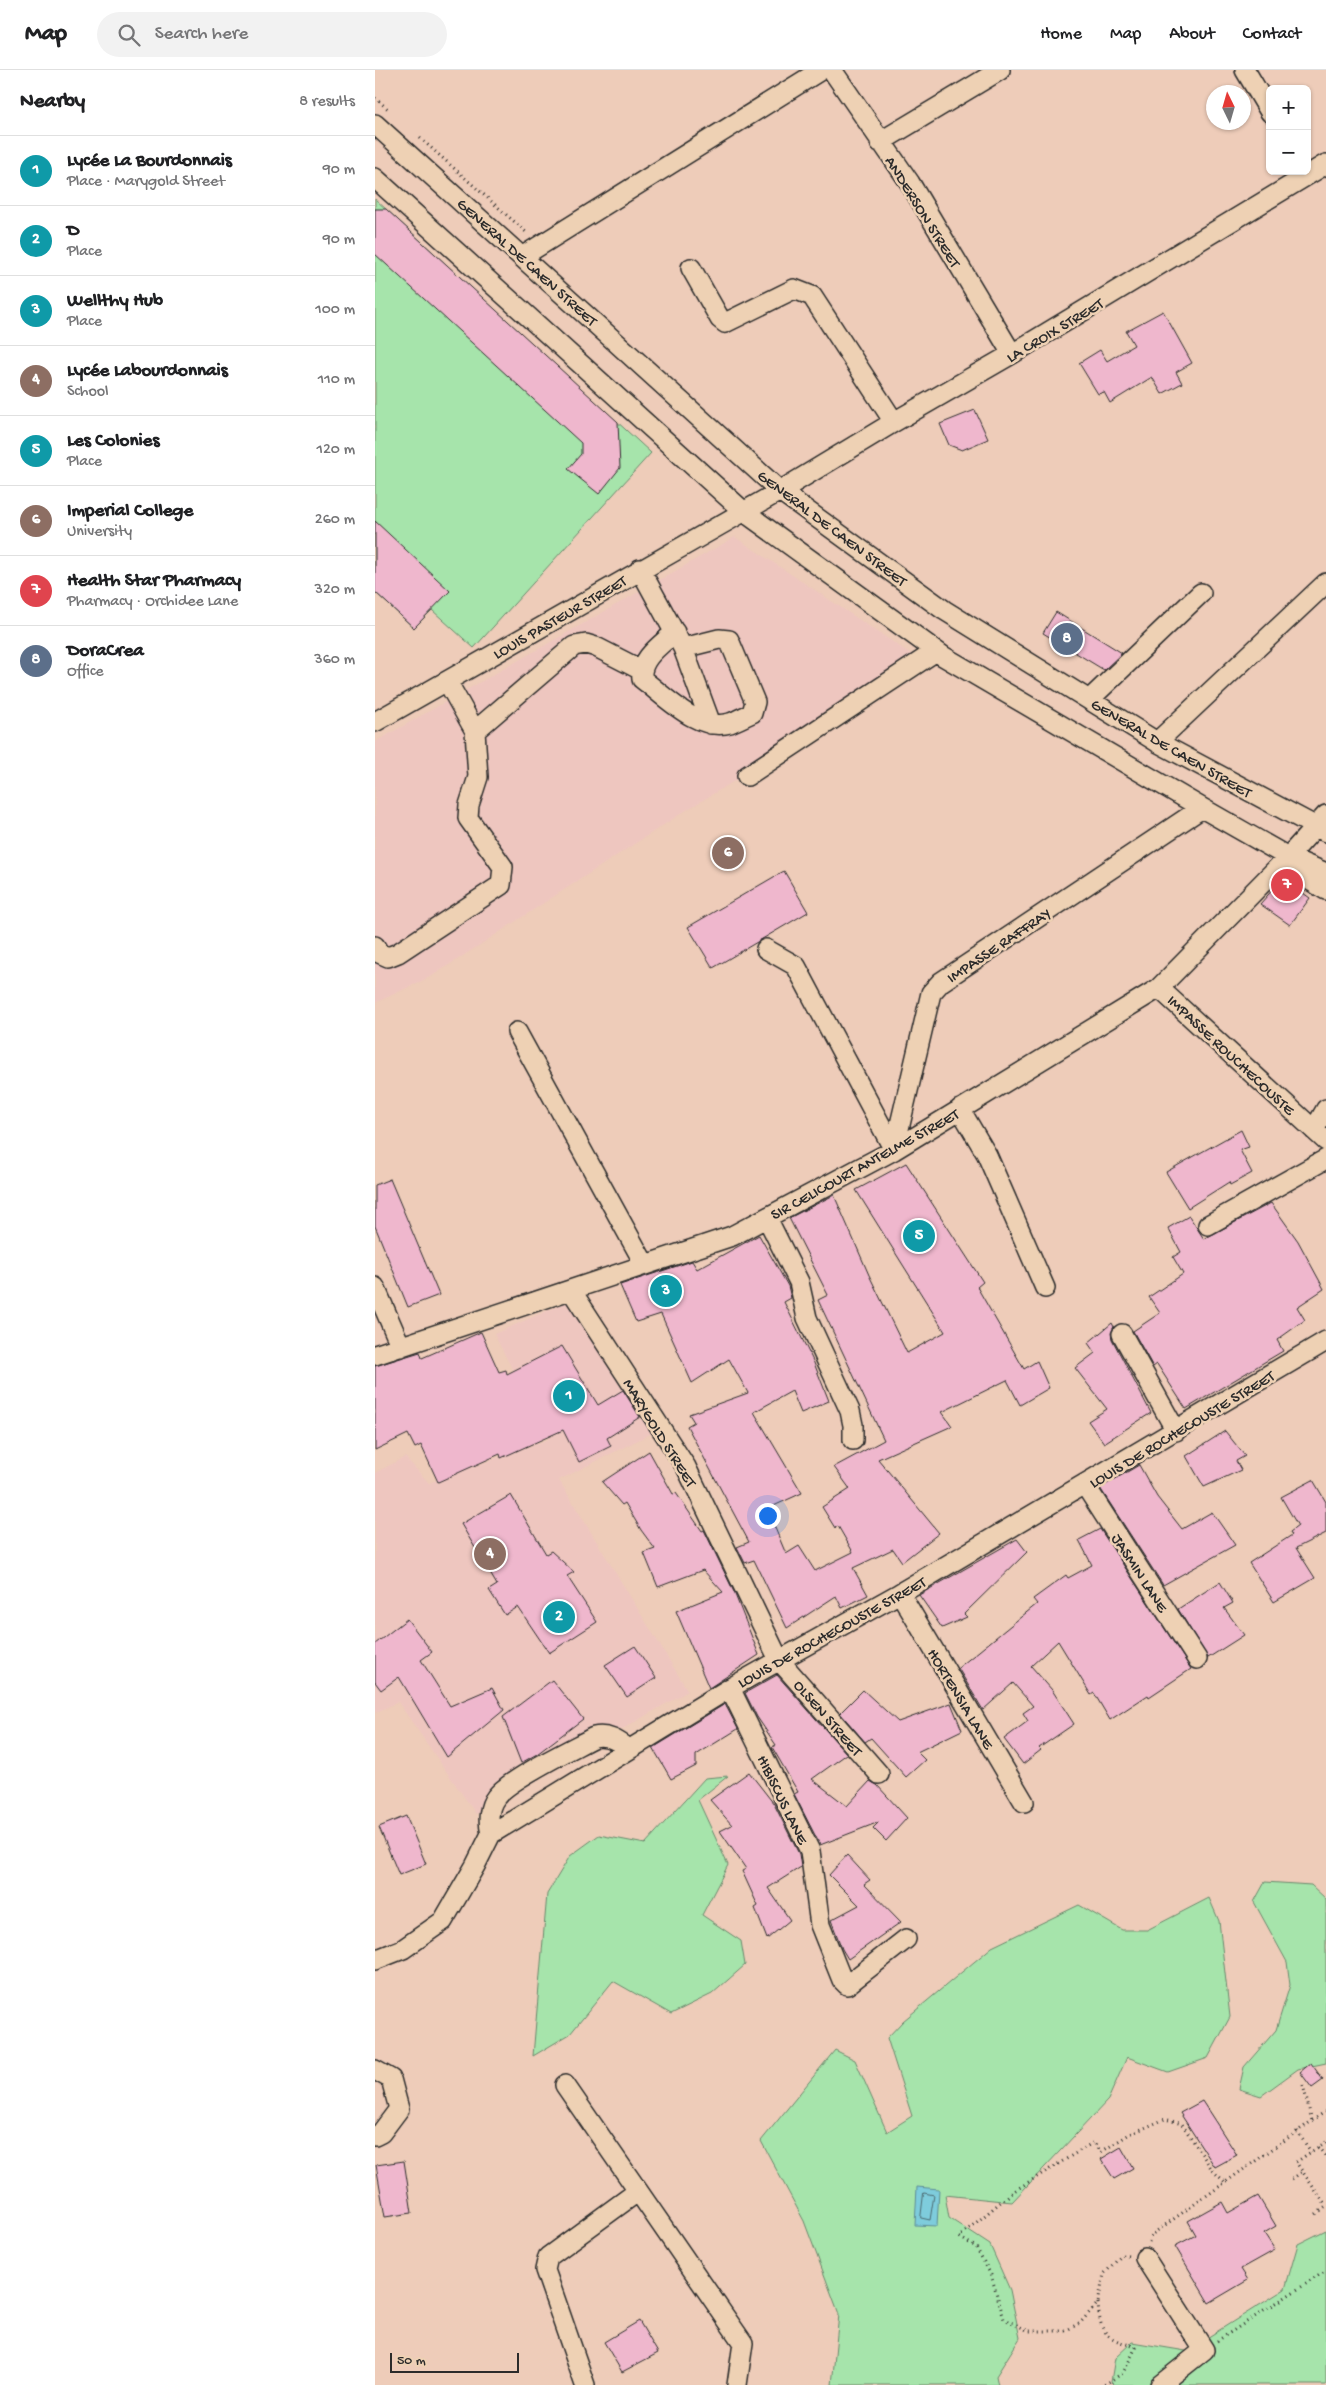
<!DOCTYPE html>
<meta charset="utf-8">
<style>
:root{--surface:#fff;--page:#f2f2f2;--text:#202124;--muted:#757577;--line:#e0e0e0;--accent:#2b2b2b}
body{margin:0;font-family:"Gochi Hand",sans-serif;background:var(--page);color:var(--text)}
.controls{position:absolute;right:15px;top:15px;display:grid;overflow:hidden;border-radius:8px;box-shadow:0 1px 4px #0004}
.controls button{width:45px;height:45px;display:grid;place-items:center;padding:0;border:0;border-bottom:1px solid var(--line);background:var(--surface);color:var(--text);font:25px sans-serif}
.compass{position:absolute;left:831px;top:15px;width:45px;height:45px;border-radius:50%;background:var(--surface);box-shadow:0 1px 4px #0004;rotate:355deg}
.scale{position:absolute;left:15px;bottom:12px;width:129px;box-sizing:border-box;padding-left:5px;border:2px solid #2b2b2b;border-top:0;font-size:14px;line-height:18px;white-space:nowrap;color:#2b2b2b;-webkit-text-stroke:4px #eed1b4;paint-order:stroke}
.you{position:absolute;left:392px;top:1445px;width:18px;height:18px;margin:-12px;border:4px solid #fff;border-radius:50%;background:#1a73e8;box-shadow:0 0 0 8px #1a73e833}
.badge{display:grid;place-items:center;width:32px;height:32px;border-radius:50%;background:var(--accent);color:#fff;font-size:16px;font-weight:700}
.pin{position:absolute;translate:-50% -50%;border:2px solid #fff;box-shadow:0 1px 5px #0006}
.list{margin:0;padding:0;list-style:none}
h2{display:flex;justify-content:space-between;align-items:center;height:65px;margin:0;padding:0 20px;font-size:21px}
h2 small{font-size:16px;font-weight:400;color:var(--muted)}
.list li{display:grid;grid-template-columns:32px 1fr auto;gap:15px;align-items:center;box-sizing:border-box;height:70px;padding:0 20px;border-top:1px solid var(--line)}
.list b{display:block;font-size:19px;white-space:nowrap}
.list p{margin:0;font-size:16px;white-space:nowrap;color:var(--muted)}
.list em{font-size:16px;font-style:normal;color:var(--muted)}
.icon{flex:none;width:28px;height:28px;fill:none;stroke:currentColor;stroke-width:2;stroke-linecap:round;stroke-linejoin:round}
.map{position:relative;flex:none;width:951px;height:2315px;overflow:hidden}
header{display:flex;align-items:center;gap:30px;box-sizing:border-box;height:70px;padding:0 25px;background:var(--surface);border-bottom:1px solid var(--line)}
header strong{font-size:24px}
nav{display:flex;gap:28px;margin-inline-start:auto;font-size:18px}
.search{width:350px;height:45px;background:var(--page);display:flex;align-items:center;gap:12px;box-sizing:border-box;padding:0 18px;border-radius:28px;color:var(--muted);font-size:19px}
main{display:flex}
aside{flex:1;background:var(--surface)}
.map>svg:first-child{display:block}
.built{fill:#eec6bf}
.green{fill:#a6e4ab;stroke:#68886b}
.water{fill:#7eccdc;stroke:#5d8c95}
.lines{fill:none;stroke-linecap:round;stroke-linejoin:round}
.shore{stroke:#4c6b72;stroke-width:1}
.building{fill:#efb7cd;stroke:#2b2b2b}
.minor-casing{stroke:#2b2b2b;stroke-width:22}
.path{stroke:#2b2b2b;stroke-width:3;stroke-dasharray:1 4;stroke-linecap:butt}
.minor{stroke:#eed1b4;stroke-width:19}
.labels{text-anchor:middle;stroke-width:5;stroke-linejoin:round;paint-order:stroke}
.street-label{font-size:16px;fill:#2b2b2b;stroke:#eed1b4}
</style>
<header>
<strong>Map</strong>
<div class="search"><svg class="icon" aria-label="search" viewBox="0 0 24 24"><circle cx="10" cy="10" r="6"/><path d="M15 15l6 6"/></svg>Search here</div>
<nav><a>Home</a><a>Map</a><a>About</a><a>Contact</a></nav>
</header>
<main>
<aside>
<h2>Nearby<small>8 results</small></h2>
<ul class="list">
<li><span class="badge" style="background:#0f9aa8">1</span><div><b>Lycée La Bourdonnais</b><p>Place · Marygold Street</p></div><em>90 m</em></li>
<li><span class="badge" style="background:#0f9aa8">2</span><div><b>D</b><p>Place</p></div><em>90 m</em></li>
<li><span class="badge" style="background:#0f9aa8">3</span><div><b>Wellthy Hub</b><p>Place</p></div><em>100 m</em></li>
<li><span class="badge" style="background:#8d6e63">4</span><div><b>Lycée Labourdonnais</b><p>School</p></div><em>110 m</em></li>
<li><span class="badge" style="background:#0f9aa8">5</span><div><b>Les Colonies</b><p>Place</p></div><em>120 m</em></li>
<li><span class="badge" style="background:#8d6e63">6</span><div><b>Imperial College</b><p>University</p></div><em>260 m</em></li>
<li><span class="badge" style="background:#e0444e">7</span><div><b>Health Star Pharmacy</b><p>Pharmacy · Orchidee Lane</p></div><em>320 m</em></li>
<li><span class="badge" style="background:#5c6f8a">8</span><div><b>DoraCrea</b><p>Office</p></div><em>360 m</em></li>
</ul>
</aside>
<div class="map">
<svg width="951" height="2315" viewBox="0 0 951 2315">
<rect width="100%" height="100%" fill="#eeccb9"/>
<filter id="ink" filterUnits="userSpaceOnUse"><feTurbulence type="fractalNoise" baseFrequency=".02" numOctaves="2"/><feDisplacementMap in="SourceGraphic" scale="10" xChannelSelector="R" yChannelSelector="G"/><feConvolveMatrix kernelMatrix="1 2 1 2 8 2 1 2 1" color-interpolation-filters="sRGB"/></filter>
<g filter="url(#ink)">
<path class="built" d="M360,467l194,129 -34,18 -207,125 -256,167 -57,27v-261z
M197,1230l86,130 -99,50 129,211 -212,123 -78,-112 -23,11v-240l30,-16 24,26 120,-44 -55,-105z"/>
<path class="green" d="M0,129l276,254 -177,195 -42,-38 -18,18 -39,-36z
M353,1706l-30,24 30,65 -26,50 39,26 4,24 -33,29 -41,20 -58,-33 -43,53 -37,22 14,-162 23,-38 29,-21 46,9 60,-66z
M890,1812l46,3 15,14v164l-28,6 -37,27 -22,-7 5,-22 32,-37 14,-45 -3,-23 -33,-60z
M834,1828l10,23 11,96 -22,41 -40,14 -41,-15 -19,43 -96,102 -67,-7 4,23 41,27 20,45 10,48 -24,38 2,9h-166l7,-71 -35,-93 -43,-80 74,-91 20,10 32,72 25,-16 -25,-78 16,-17 89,-74 87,-42 43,25h25z
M951,2160v155h-211l-4,-4 4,-23 17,-16 54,9 99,-62 13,-45z"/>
<path class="water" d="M542,2117l22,2 -2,37 -22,-1z"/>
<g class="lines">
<path class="shore" d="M549,2123l10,2 -4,25 -9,-2z"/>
</g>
<path class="building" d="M0,139h11l232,213 2,46 -21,26 -31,-25 13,-15v-11l-206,-189z
M788,241l29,52 -16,9 6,11 -20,11 -10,-17 -42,26 -6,-11 -6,2 -19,-31 21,-13 7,11 27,-16 -8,-14z
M600,340l13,29 -26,11 -13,-5 -9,-21z
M0,451l75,70 -36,37 -39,-36z
M681,542l66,41 -18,17 -61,-37z
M409,801l24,41 -95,56 -25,-41z
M908,808l22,12 -2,3 7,5 -20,27 -30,-21z
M866,1060l8,17 -9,3 12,23 -22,12 -1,-3 -41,26 -22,-36z
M531,1093l77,119 -6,5 47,82 13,-8 12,27 -29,17 -13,-25 -65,32 10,14 -74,33 61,74 -37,29 -9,-13 -40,19 15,27 -26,13 -6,-12 -49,32 -33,-68 -9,3 -8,-16 12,-5 -62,-116 7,-4 -5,-8 59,-21 -19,-34 -37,24 -31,-69 -25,8 -16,-37 72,-24 5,8 62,-34 29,51 3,12 -7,4 30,61 15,38 -28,12 -9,-22 -38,21 48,81 -35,16 19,45 13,-8 16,25 38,-19 -15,-26 -3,2 -13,-21 28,-18 -16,-22 50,-27 -66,-140 10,-5 -39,-77 45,-23 35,80 38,78 38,-21 -89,-142z
M15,1109l49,116 -31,12 -33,-81v-41z
M896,1133l27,38 26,48 -27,18 8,13 -28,20 6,11 -97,58 -29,-45 -4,3 -20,-36 27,-18 -11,-16 34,-23 -10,-17 8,-5 -13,-24 21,-12 15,23z
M737,1253l2,4 -3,6 1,6 39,74 -47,30 -16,-22 19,-12 -32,-41 20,-15 -7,-10z
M106,1262l18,40 7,-2 1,4 55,-28 36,59 25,-15 17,27 -33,21 4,8 -32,16 -16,-32 -62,28 -1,-4 -62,28 -17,-37 -6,3 -7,-14 -33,16v-84l45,-14 2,6z
M850,1361l20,25 -9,5 5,9 -37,17 -18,-31z
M274,1381l24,43 3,-1 26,38 2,-1 30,62 25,63 -50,33 -33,-77 47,-19 -20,-22 -45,17 -14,-34 11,-4 -14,-19 -16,-27 -3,2 -20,-23z
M764,1395l18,32 25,32 30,-17 23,33 -72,40 -63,-97z
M938,1410l13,22v31l-30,15 19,30 -41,24 -25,-39 43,-28 -2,-3 8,-6 -17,-29z
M136,1425l35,59 5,-3 23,21 -7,4 30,46 -48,31 -31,-46 -13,8 -16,-25 8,-5 -36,-61z
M725,1459l91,140 -42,28 -1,-2 -38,25 -16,-27 -3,2 -33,-54 -27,25 21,24 22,34 -35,24 2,2 -18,14 -19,-25 24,-18 -5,-8 10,-7 -20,-23 -30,27 -25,-42 79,-64 -4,-5 33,-24 2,3 24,-13 -13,-25z
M642,1469l10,13 -63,62 3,3 -25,11 -23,-33z
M845,1512l13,21 -9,5 20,27 -36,23 -30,-49z
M32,1549l25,33 -11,8 29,46 42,-18 12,22 -57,47 -48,-80 -18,13 -6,-8v-38z
M260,1576l21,32 -29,19 -22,-32z
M402,1605l70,79 -35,25 35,27 23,-25 7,4 30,33 -21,23 -13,-13 6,-6 -59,23 -26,-51 4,-2 -26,-45 4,-2 -19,-28 -12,-24z
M177,1610l31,39 -46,35 -16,9 -18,-46z
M488,1620l35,32 53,-19 11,27 -45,22 8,8 -19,17 -35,-39 -6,4 -25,-29z
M350,1634l13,25 -42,26v11l-25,13 -18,-31z
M374,1702l25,32 25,50 2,13 -33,21 22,32 -23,19 -12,-31 3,-2 -16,-35 4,-2 -26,-38 12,-6 -22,-25z
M31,1746l20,48 -27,11 -20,-48z
M472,1785l23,25 -6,4 37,38 -53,37 -6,-10 -11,-29 28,-15 -30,-30z
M936,1993l12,17 -11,8 -12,-16z
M827,2031l35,54 -22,12 -35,-54z
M746,2077l12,21 -19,11 -13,-20z
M29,2091l8,52 -27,4 -9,-52z
M883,2126l18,30 -12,7 11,17 -34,19 7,11 -39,23 -34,-57 21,-11 -8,-14 34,-19 6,11z
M264,2251l19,32 -36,19 -18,-30z"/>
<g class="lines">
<defs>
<path id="minor" d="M457,0l78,113 102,171
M870,0l25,42
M0,54l405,367 164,119 213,132 169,90
M505,72l120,-72
M0,108l368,333 200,145 259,152 86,49 38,16
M148,186l298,-186
M316,198l29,51 5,4 69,-34 18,7 82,126
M265,499l43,79 28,76
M300,562c-14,13 -36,27 -33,47 24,18 56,53 88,44 8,-3 15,-7 22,-10l3,-11 -26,-62 -10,-1 -36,9
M714,630l112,-107
M0,652l405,-231 114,-69 118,-68 314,-190
M100,661l99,-85 12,-2 10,3 45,23
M782,672l169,-159
M372,706l189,-125
M911,796l40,24
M0,876l4,7 9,4 10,-4 103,-68 2,-18 -35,-49 1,-13 9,-28 -3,-46 -28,-50
M391,879l30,17 98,184
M784,918l167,153
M142,962l128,233
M585,1039l27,46 58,133
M939,1060l12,-21
M519,1080l37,-157 10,-11 261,-174
M392,1148l32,64 8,36 43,93 3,14v15
M833,1155l118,-66
M0,1217l26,60
M196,1220l115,177 93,193 100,114
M747,1264l54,97
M0,1285l357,-119 162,-86 265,-162 129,-131 38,-42
M710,1415l112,174
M525,1523l124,209
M355,1618l80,163 10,74 22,55 5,5 59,-46
M116,1764c-3,-12 -3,-27 5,-37 13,-18 76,-48 98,-60 14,-3 24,4 35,12
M0,1890l28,-11 40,-28 32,-55 16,-32 239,-146 170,-95 426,-252
M0,2000l16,9 8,30 -18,24 -6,3
M190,2015l178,258 -6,42
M770,2188l59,92 -44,35
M210,2315l-40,-115 3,-13 89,-65"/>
</defs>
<use href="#minor" class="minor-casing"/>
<path class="path" d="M0,28l14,12
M45,68l107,95
M928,2015l9,36
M922,2061l14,21
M951,2072l-30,20 30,44
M943,2077l8,10
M917,2109l10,-7
M941,2144l10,-7
M774,2172l2,-7 175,-124
M753,2186l-6,-1 -18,19 -6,29 -18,20 -15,8h-36l-25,-12 -13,-44 -15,-28 -17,-10 55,-46 80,-49 7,10 27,-17 37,-16 17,5 31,47 12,11
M723,2233c2,32 8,35 38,44l-13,26 -19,12
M842,2271l109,-70"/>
<use href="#minor" class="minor"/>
</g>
</g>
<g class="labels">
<g class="street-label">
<text transform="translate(549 141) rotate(58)" y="6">ANDERSON STREET</text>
<text transform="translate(153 191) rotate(42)" y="6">GENERAL DE CAEN STREET</text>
<text transform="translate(679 259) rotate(-31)" y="6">LA CROIX STREET</text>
<text transform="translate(458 457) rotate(37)" y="6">GENERAL DE CAEN STREET</text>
<text transform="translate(184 546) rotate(-30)" y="6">LOUIS PASTEUR STREET</text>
<text transform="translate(797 677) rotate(30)" y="6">GENERAL DE CAEN STREET</text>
<text transform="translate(623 874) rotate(-34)" y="6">IMPASSE RAFFRAY</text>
<text transform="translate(857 984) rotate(43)" y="6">IMPASSE ROUCHECOUSTE</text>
<text transform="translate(489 1093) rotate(-29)" y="6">SIR CELICOURT ANTELME STREET</text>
<text transform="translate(806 1358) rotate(-31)" y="6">LOUIS DE ROCHECOUSTE STREET</text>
<text transform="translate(286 1362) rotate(58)" y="6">MARYGOLD STREET</text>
<text transform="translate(766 1502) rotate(57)" y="6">JASMIN LANE</text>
<text transform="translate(456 1561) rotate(-29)" y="6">LOUIS DE ROCHECOUSTE STREET</text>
<text transform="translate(587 1628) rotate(59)" y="6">HORTENSIA LANE</text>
<text transform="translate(454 1647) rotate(49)" y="6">OLSEN STREET</text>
<text transform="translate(409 1729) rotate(64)" y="6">HIBISCUS LANE</text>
</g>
</g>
</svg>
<div class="controls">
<button>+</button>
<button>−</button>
</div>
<svg class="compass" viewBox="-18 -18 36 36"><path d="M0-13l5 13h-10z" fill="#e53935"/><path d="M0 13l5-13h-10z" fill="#757577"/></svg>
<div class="scale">50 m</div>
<div class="you"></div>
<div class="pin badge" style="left:194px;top:1326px;background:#0f9aa8">1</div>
<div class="pin badge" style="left:184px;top:1547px;background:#0f9aa8">2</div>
<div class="pin badge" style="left:291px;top:1221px;background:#0f9aa8">3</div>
<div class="pin badge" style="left:115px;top:1484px;background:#8d6e63">4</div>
<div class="pin badge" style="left:544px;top:1166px;background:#0f9aa8">5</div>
<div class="pin badge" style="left:353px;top:783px;background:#8d6e63">6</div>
<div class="pin badge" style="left:912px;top:815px;background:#e0444e">7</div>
<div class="pin badge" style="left:692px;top:569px;background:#5c6f8a">8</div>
</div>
</main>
